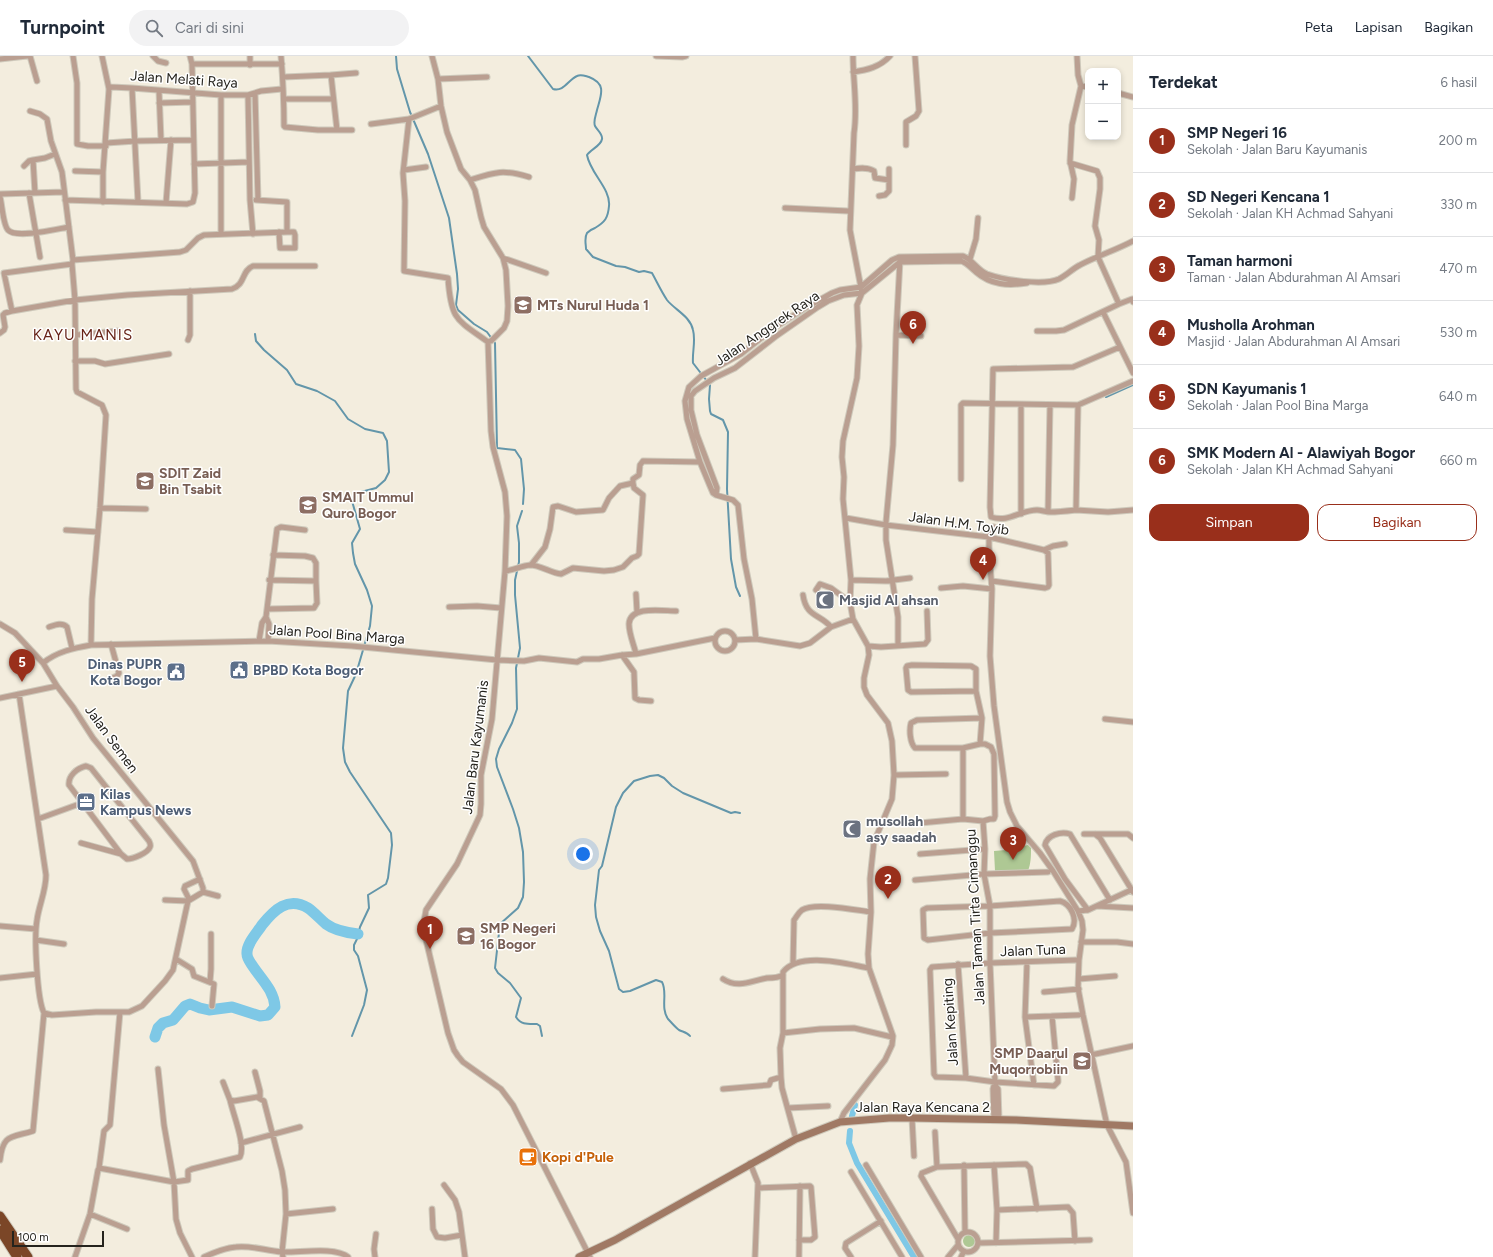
<!DOCTYPE html>
<html lang="id">
<meta charset="utf-8">
<style>
:root{--surface:#fff;--page:#f2f2f3;--text:#1f2937;--muted:#747a83;--line:#e0e1e3;--accent:#992f1b}
body{margin:0;font-family:Figtree,sans-serif;background:var(--page);color:var(--text)}
.controls{position:absolute;right:12px;top:12px;display:grid;overflow:hidden;border-radius:8px;box-shadow:0 2px 6px #0003}
.controls button{width:36px;height:36px;display:grid;place-items:center;padding:0;border:0;border-bottom:1px solid var(--line);background:var(--surface);color:var(--text);font:20px sans-serif}
.scale{position:absolute;left:12px;bottom:10px;width:92px;box-sizing:border-box;padding-left:4px;border:2px solid #25231d;border-top:0;font-size:11px;line-height:14px;white-space:nowrap;color:#25231d;-webkit-text-stroke:3px #fff;paint-order:stroke}
.you{position:absolute;left:583px;top:798px;width:14px;height:14px;margin:-10px;border:3px solid #fff;border-radius:50%;background:#1a73e8;box-shadow:0 0 0 6px #1a73e833}
.badge{display:grid;place-items:center;width:26px;height:26px;border-radius:50%;background:var(--accent);color:#fff;font-size:13px;font-weight:700}
.pin{position:absolute;translate:-50% -33px;filter:drop-shadow(0 1px 2px #0008)}
.pin::after{content:'';position:absolute;top:21px;width:14px;height:12px;background:inherit;clip-path:polygon(0 0,100% 0,50% 100%)}
.list{margin:0;padding:0;list-style:none}
h2{display:flex;justify-content:space-between;align-items:center;height:52px;margin:0;padding:0 16px;font-size:17px}
h2 small{font-size:13px;font-weight:400;color:var(--muted)}
.list li{display:grid;grid-template-columns:26px 1fr auto;gap:12px;align-items:center;box-sizing:border-box;height:64px;padding:0 16px;border-top:1px solid var(--line)}
.list b{display:block;font-size:15px;white-space:nowrap}
.list p{margin:0;font-size:13px;white-space:nowrap;color:var(--muted)}
.list em{font-size:13px;font-style:normal;color:var(--muted)}
.actions{display:flex;gap:8px;padding:12px 16px}
.actions a{flex:1;padding:9px 0;border:1px solid var(--accent);border-radius:12px;text-align:center;font-size:14px;color:var(--accent)}
.actions .main{background:var(--accent);color:#fff}
.icon{flex:none;width:22px;height:22px;fill:none;stroke:currentColor;stroke-width:2;stroke-linecap:round;stroke-linejoin:round}
.map{position:relative;flex:none;width:1133px;height:1201px;overflow:hidden}
header{display:flex;align-items:center;gap:24px;box-sizing:border-box;height:56px;padding:0 20px;background:var(--surface);border-bottom:1px solid var(--line)}
header strong{font-size:19px}
nav{display:flex;gap:22px;margin-inline-start:auto;font-size:14px}
.search{width:280px;height:36px;background:var(--page);display:flex;align-items:center;gap:10px;box-sizing:border-box;padding:0 14px;border-radius:22px;color:var(--muted);font-size:15px}
main{display:flex}
aside{flex:1;background:var(--surface)}
.map>svg:first-child{display:block}
.green{fill:#aec894}
.lines{fill:none;stroke-linecap:round;stroke-linejoin:round}
.stream{stroke:#6396aa;stroke-width:2}
.canal{stroke:#7ec8e6;stroke-width:6}
.river{stroke:#7ec8e6;stroke-width:11}
.street-casing{stroke:#cec9bb;stroke-width:7}
.secondary-casing{stroke:#cec9bb;stroke-width:9}
.highway-casing{stroke:#cec9bb;stroke-width:11}
.street{stroke:#ba9f91;stroke-width:5}
.secondary{stroke:#a07964;stroke-width:7}
.highway{stroke:#7b4627;stroke-width:9}
.labels{text-anchor:middle;stroke-width:3;stroke-linejoin:round;paint-order:stroke}
.street-label{font-size:14px;fill:#25231d;stroke:#fff}
.education-label{font-size:14px;font-weight:bold;fill:#785e54;stroke:#fff;text-anchor:start}
.worship-label{font-size:14px;font-weight:bold;fill:#5b616d;stroke:#fff;text-anchor:start}
.service-label{font-size:14px;font-weight:bold;fill:#4e5e75;stroke:#fff;text-anchor:start}
.food-label{font-size:14px;font-weight:bold;fill:#c56008;stroke:#fff;text-anchor:start}
.neighbourhood-label{font-size:15px;letter-spacing:1px;fill:#672317;stroke:#fff}
</style>
<header>
<strong>Turnpoint</strong>
<div class="search"><svg class="icon" aria-label="search" viewBox="0 0 24 24"><circle cx="10" cy="10" r="6"/><path d="M15 15l6 6"/></svg>Cari di sini</div>
<nav><a>Peta</a><a>Lapisan</a><a>Bagikan</a></nav>
</header>
<main>
<div class="map">
<svg width="1133" height="1201" viewBox="0 0 1133 1201">
<rect width="100%" height="100%" fill="#f3edde"/>
<path class="green" d="M1028,789l3,3c0,8 0,15 -3,23h-33l-1,-20 12,-1z
M963 1185a6 6 0 1 1 12 0a6 6 0 1 1-12 0Z"/>
<g class="lines">
<path class="stream" d="M396,0l1,13 13,43 18,42 21,64 8,56 1,15 -2,16 2,5 16,14 13,8 8,11 2,105 18,2 6,9 3,30 -1,15
M528,0l25,33c11,3 15,-9 24,-13 4,-2 8,0 12,1 18,7 12,18 8,33 -1,5 -4,11 -2,16 2,4 8,8 7,13 -1,7 -11,10 -15,16 3,18 24,34 22,51 -1,12 -4,16 -14,22 -3,1 -6,3 -8,5 -3,5 -1,11 -1,16l7,8 23,9 9,1 14,5 5,-1 8,2c5,9 9,18 15,27 8,10 23,16 26,30 3,11 -1,22 0,33l17,22 -1,14 1,12 1,3 12,6 5,12 -1,57 4,70 5,28 4,9
M255,278l1,7 8,9 23,20 9,14 21,7 18,10 13,18 17,10 18,4 4,8 2,31 -4,8 -9,8 -19,5 -4,4 -1,4 8,28 -8,14 1,10 2,11 12,26 5,16 -2,20 -14,48 -8,17 -5,57 2,14 5,10 41,61 1,12 -4,33 -2,6 -18,11 1,13 -9,19 -3,12 -3,6v5l4,6 9,34 -3,15 -12,31
M1106,341l27,-12
M522,455l-5,15 2,17v19l-4,18v15l5,53 -4,20 1,41 -5,14 -13,26 -3,10 1,8 16,42 6,19 4,24 1,30 -1,15 -5,11 -18,16 -5,44 3,5 12,10 11,15 -5,19c5,8 12,7 21,7l3,2 2,10
M690,980c-3,-4 -7,-4 -11,-6 -4,-3 -8,-8 -11,-11 -8,-12 0,-26 -6,-37l-6,-2 -26,11 -7,1 -4,-3 -10,-38 -9,-20 -4,-14 -1,-12 4,-35 3,-4 14,-59 7,-14 11,-12 16,-5 8,-1 6,3 8,8 11,7 48,20 4,-1 5,1"/>
<path class="canal" d="M852,1060l3,-11
M850,1075l-1,12 8,20 57,94"/>
<path class="river" d="M155,981l3,-9 5,-5 10,-3 12,-14 5,-2 10,4 9,2 23,-3 28,9 8,-1 7,-8c-1,-17 -14,-28 -23,-42 -2,-3 -5,-7 -5,-11 -1,-10 10,-21 15,-29 12,-15 26,-29 46,-17 7,5 12,11 18,16 8,6 23,9 32,10"/>
<defs>
<path id="street" d="M30,0l7,25
M73,0l4,27v61l11,2h18
M102,0l7,33 -6,83v30
M153,0l5,5 8,2
M250,0v9
M281,0c2,24 3,46 3,70l1,1 33,3h34
M432,0l6,23 3,27 6,26 14,37 9,11 5,10 6,27 3,10 19,31 3,12 2,36 -1,15 -3,7 -13,13 -3,1
M656,0l26,1 4,-1
M0,3l27,-3
M192,8h90
M853,16c14,-2 27,-5 37,-16
M331,19l6,55
M284,21l47,-2 25,-2
M438,23l49,-2
M1081,30l7,1
M132,32l6,114
M109,33l2,-2 21,1 89,7h27l13,-4 21,-2
M159,35l2,49
M255,37l3,107
M1118,37l15,4
M221,39v139
M248,39l2,105 3,34
M284,43h49
M159,47l34,-1
M30,55l10,3 7,5 4,22 11,31 11,88 -1,4 3,36 1,89 1,3 25,13 4,10 -6,93 -8,91 -1,46
M409,63l-6,54 2,28 -1,70 44,7c3,42 8,41 40,64
M371,68l38,-5 32,-13
M106,87l30,-2 57,-1
M906,89v-23l10,-6 3,-5 -4,-55
M1070,107l27,8 3,7v11l-5,37 4,14 -1,17 21,47 13,-5 1,3
M194,108l55,-2
M24,110l5,-5 4,-1
M853,113c7,-1 15,-2 21,2l1,7 14,2v-11
M404,114l22,-3
M75,115l28,1
M470,124c25,-8 33,-11 59,-3
M29,137l11,64
M35,137l-2,-33 12,-2 10,-4
M0,138l64,-2
M879,140l6,-1 4,-4v-11
M0,141c2,7 3,28 8,33 8,9 49,-1 61,-3
M1072,142l2,-19 -4,-18 2,-36 9,-39 -3,-11 -1,-19
M65,144l122,4 6,-2 2,-9 -3,-129 -2,-8
M256,144l31,2v30
M166,147l5,-63
M785,152l63,3 2,1
M503,202l43,15
M970,203l6,-20 2,-21
M73,204l107,-8 6,-2 12,-12 6,-3 83,-3h7l1,3v13h-15l-1,-16
M72,208l-68,9 8,38 63,-11 52,-5 105,-6c14,-5 9,-18 21,-23h62
M1103,256l30,61
M1037,275h19l8,-1 55,-26
M0,277l4,-3 1,-3 -2,-12 2,-2 7,-2
M76,279l42,-4
M896,279l25,1
M188,284l2,-5v-44
M488,286l3,89 2,16 12,45 2,24 -2,55 -13,148 -11,56v29l-1,11 -23,49 -31,46 -3,17 25,106 6,17 4,6 5,6 38,27 12,16 77,152
M75,305h20l10,3 64,-10
M1078,349l-2,105c-9,1 -18,2 -26,2 -4,0 -9,-2 -13,-2 -17,0 -28,13 -46,7l-1,-10 3,-138 80,-2 47,-20
M961,423v-74l2,-2 115,2 55,-24
M716,439l1,-7 -20,-53 -6,-25v-14l4,-5 19,-13 21,-10 40,-31 43,-30 10,-6 16,-6 18,-2 38,-31 61,-1c6,2 10,7 15,11 15,13 32,14 51,11
M100,452l46,1
M1076,454l32,2 25,-2
M1048,456l2,-107
M1021,458v-109
M846,462l40,7 103,12 55,13 4,3 1,32 -1,2 -3,1 -53,-7
M994,471l-5,10v16l3,36 -2,67 4,50 13,96 3,10 7,14 23,27 13,18 25,40 4,10 1,9 -4,30 -1,28 5,27 24,110 19,37 7,51
M66,474l32,2
M1044,494l9,-4 12,-2
M531,509l14,-18 5,-18 3,-22 5,-1 18,6 27,-2 6,-12 11,-12 13,-3v-4l6,-4 1,-10 3,-4 57,1
M505,515c9,-1 16,-5 25,-6 10,0 21,8 31,9l12,-6 31,3 10,-1 9,-3 9,-9 5,-2 2,-2 4,-59 -9,-7 -1,-5
M269,524l47,1v-18l-3,-5 -8,-2 -32,-1
M851,524l35,1 24,-3
M941,532l22,-2 29,3
M816,534l4,-6 11,4 19,14
M636,538l1,18
M803,539c3,22 17,19 28,32
M449,551l28,-1 24,2
M267,553l47,-1 3,-5 -1,-22
M0,568l15,9 28,30
M49,571c6,-2 13,-5 18,0l5,21
M715 585a10 10 0 1 1 20 0a10 10 0 1 1-20 0Z
M756,583l-4,-40 -8,-40 -6,-54 -5,-5 -17,-5 -3,-2 -3,-7 -10,-24 -13,-43 -2,-18 4,-14 12,-11 40,-22 33,-26 31,-20 27,-15 8,-3 21,-3 31,-27 7,-3 64,-1c10,4 14,14 24,18 17,6 56,12 72,5 8,-4 13,-10 21,-14 17,-9 36,-15 53,-24
M735,584l21,-1 44,7 10,-3 21,-16 22,-8
M259,585l3,-18 4,-6
M268,585l1,-17 -3,-7 11,-88 4,-2 24,3
M868,590l13,1 44,-3 3,-4 -1,-29
M898,590v-29l-12,-77v-18l7,-77 3,-110 4,-75
M636,598c-2,-9 -7,-20 -7,-30 1,-19 34,-13 47,-13
M622,599l12,17 1,26 4,2 12,1
M104,626l13,-6 2,-3 -8,-29
M976,635l-65,1 -3,-2 -2,-22 1,-2 5,-1 59,1 5,3v22l6,27 -2,26
M0,642l57,-12
M982,662l-65,2 -6,3c-2,7 -1,20 4,25h48l17,-4h5l6,3 3,7 1,62 -1,3h-4l-7,2 2,28 -1,25 6,32v57l5,119 -2,7 1,31
M1105,663l28,3
M963,692v71
M86,710l5,2 58,73c1,2 2,4 1,6 -2,6 -17,12 -23,12l-6,-5 -52,-69c-1,-9 8,-17 17,-19z
M894,719l52,-1
M38,763l44,-16
M920,767l43,-4 20,2
M1084,778h11l5,4 33,54
M1096,778h32l5,4
M81,787l40,11
M920,798l65,-5
M915,824l69,-6 64,-2
M203,836l15,4
M189,843l-5,-10 1,-3 15,-7
M165,844l23,1
M1060,845c11,3 18,18 12,28l-82,4 -62,7 -4,-2 -1,-28 4,-2 63,-2z
M1097,850l36,2
M1088,854l-23,-31 -20,-34c2,-10 16,-14 25,-11l40,66
M1078,855l10,-1 43,-20
M0,870l36,3
M36,884l28,4
M1081,886h36l16,2
M176,903l16,10 2,7 20,8 -2,22
M1027,906l-2,55 9,68
M793,908l1,-44c3,-4 4,-7 8,-10 13,-8 53,0 69,2
M958,908l8,114
M0,922l37,-4
M723,923c15,10 28,2 44,-1 5,0 11,0 16,-3
M1079,923l36,-3
M210,926l1,-13v-35
M1044,936l35,-3
M44,957l8,2 44,-3h33l13,-6 23,-25 8,-11 15,-69 15,-9v-4l-10,-27 -100,-123 -20,-31 -16,-21 -14,-23c13,-11 31,-15 48,-18l177,-4 84,5 145,14 27,1 15,-3 38,4 6,-3h16l23,-4 14,-1 79,-16
M1052,960l6,64v2l-4,4 -59,-4 -29,-4 -30,-1 -2,-3 -4,-104 2,-3 58,-4 86,-3
M1025,961l54,-2
M783,977l37,-4 34,-1 38,9
M1091,999l42,-9
M158,1013l6,56 10,57 2,37 4,14 12,24
M255,1016l5,19v7
M223,1026l7,18 4,1 23,-4 7,4 18,70 3,19 1,24 -4,38 1,5
M995,1029l3,4 1,31
M723,1033l46,-4 2,-5 10,-3
M788,1052l40,-2
M912,1062l2,38
M840,1066l4,-9 41,-53 7,-15 1,-9 -24,-68 -1,-14 3,-42 -1,-33 4,-37 18,-43 2,-24 -2,-34 -4,-18 -21,-28 -3,-8v-9l5,-23 -1,-9 -15,-27 -3,-17 1,-22 -8,-81 1,-22 -2,-20 1,-16 14,-63 2,-32 -2,-41 5,-12 -12,-63 4,-97c4,-26 -1,-51 -1,-77
M935,1076l2,35
M796,1083l-14,-51 -1,-11 -1,-29 3,-15v-61c17,-21 63,-8 86,-4
M241,1087l59,-16
M0,1104c3,-26 10,-22 33,-29l11,-118c-7,-14 -10,-76 -7,-93 2,-15 9,-29 9,-45l-27,-181
M750,1107l8,20 -3,74
M866,1109l55,92
M964,1109l1,67
M994,1109l3,45 -1,33
M99,1112l5,-37 6,-6 10,-113
M851,1116l51,85
M444,1129l11,15 4,12 6,45
M758,1132l52,-2 1,1 4,50 -4,3h-12
M432,1153l1,20 4,8 8,1 17,-3
M997,1154l71,-3 5,6 2,28
M90,1158l37,15
M286,1158l47,-5
M958 1186a10 10 0 1 1 20 0a10 10 0 1 1-20 0Z
M958,1183l-37,-63 1,-3 15,-6 89,-3 4,4 7,41
M979,1187l111,-3
M75,1201l15,-43 8,-44 1,-2 75,14 14,-2v-9l4,-2 48,-12c6,-12 -7,-43 -10,-57
M204,1201c11,-5 21,-9 32,-10 16,-2 30,4 46,5 16,1 53,-6 66,5
M375,1201l-1,-8 2,-15
M799,1201l1,-71
M851,1201l-6,-9 1,-5 35,-22
M948,1201l10,-12
M961,1201l3,-6"/>
<path id="secondary" d="M579,1201l36,-17 181,-101 44,-17 49,-4h23l104,2 117,6"/>
<path id="highway" d="M0,1160l28,41
M0,1174l17,27"/>
</defs>
<use href="#street" class="street-casing"/>
<use href="#secondary" class="secondary-casing"/>
<use href="#highway" class="highway-casing"/>
<use href="#street" class="street"/>
<use href="#secondary" class="secondary"/>
<use href="#highway" class="highway"/>
</g>
<defs>
<symbol id="school-square" viewBox="-11 -11 22 22"><rect x="-9" y="-9" width="18" height="18" rx="4" fill="#8d6e63" stroke="#fff"/><path d="M0-5L7-2L0 1L-7-2ZM-4 1L0 2.5L4 1V4Q0 6-4 4Z" fill="#fff"/></symbol>
<symbol id="mosque-square" viewBox="-11 -11 22 22"><rect x="-9" y="-9" width="18" height="18" rx="4" fill="#6b7280" stroke="#fff"/><path d="M3.5-4.9A6 6 0 1 0 3.5 4.9A5 5 0 1 1 3.5-4.9Z" fill="#fff"/></symbol>
<symbol id="civic-square" viewBox="-11 -11 22 22"><rect x="-9" y="-9" width="18" height="18" rx="4" fill="#5c6f8a" stroke="#fff"/><path d="M-.6-6.5H3V-4.5H.6V-3L4-1V1h2V6H-6V1h2V-1L-.6-3ZM-1.2 2.5V6h2.4V2.5Z" fill="#fff"/></symbol>
<symbol id="office-square" viewBox="-11 -11 22 22"><rect x="-9" y="-9" width="18" height="18" rx="4" fill="#5c6f8a" stroke="#fff"/><path d="M-6-3h4V-5.5h4V-3h4V5H-6ZM-1-4.5V-3h2v-1.5ZM-6 0V1H6V0Z" fill="#fff"/></symbol>
<symbol id="cafe-square" viewBox="-11 -11 22 22"><rect x="-9" y="-9" width="18" height="18" rx="4" fill="#e8710a" stroke="#fff"/><path d="M-5.5-4.5H6V0H3Q3 3.5 0 3.5H-2.5Q-5.5 3.5-5.5 0ZM3-3.2v2h1.7v-2ZM-6 4.5H4V6H-6Z" fill="#fff"/></symbol>
</defs>
<g fill-rule="evenodd">
<use href="#school-square" x="512" y="238" width="22" height="22"/>
<use href="#school-square" x="134" y="414" width="22" height="22"/>
<use href="#school-square" x="297" y="438" width="22" height="22"/>
<use href="#mosque-square" x="814" y="533" width="22" height="22"/>
<use href="#civic-square" x="228" y="603" width="22" height="22"/>
<use href="#civic-square" x="165" y="605" width="22" height="22"/>
<use href="#office-square" x="75" y="735" width="22" height="22"/>
<use href="#mosque-square" x="841" y="762" width="22" height="22"/>
<use href="#school-square" x="455" y="869" width="22" height="22"/>
<use href="#school-square" x="1071" y="994" width="22" height="22"/>
<use href="#cafe-square" x="517" y="1090" width="22" height="22"/>
</g>
<g class="labels">
<g class="street-label">
<text transform="translate(184 23) rotate(4)" y="5">Jalan Melati Raya</text>
<text transform="translate(767 272) rotate(-34)" y="5">Jalan Anggrek Raya</text>
<text transform="translate(959 467) rotate(8)" y="5">Jalan H.M. Toyib</text>
<text transform="translate(337 578) rotate(4)" y="5">Jalan Pool Bina Marga</text>
<text transform="translate(112 683) rotate(54)" y="5">Jalan Semen</text>
<text transform="translate(475 691) rotate(-83)" y="5">Jalan Baru Kayumanis</text>
<text transform="translate(975 861) rotate(-93)" y="5">Jalan Taman Tirta Cimanggu</text>
<text transform="translate(1033 894) rotate(-2)" y="5">Jalan Tuna</text>
<text transform="translate(950 966) rotate(-94)" y="5">Jalan Kepiting</text>
<text x="923" y="1056">Jalan Raya Kencana 2</text>
</g>
<g class="education-label">
<text x="537" y="254">MTs Nurul Huda 1</text>
<text x="159" y="422">SDIT Zaid<tspan x="159" dy="16">Bin Tsabit</tspan></text>
<text x="322" y="446">SMAIT Ummul<tspan x="322" dy="16">Quro Bogor</tspan></text>
<text x="480" y="877">SMP Negeri<tspan x="480" dy="16">16 Bogor</tspan></text>
<text x="1068" y="1002" text-anchor="end">SMP Daarul<tspan x="1068" dy="16">Muqorrobiin</tspan></text>
</g>
<g class="worship-label">
<text x="839" y="549">Masjid Al ahsan</text>
<text x="866" y="770">musollah<tspan x="866" dy="16">asy saadah</tspan></text>
</g>
<g class="service-label">
<text x="162" y="613" text-anchor="end">Dinas PUPR<tspan x="162" dy="16">Kota Bogor</tspan></text>
<text x="253" y="619">BPBD Kota Bogor</text>
<text x="100" y="743">Kilas<tspan x="100" dy="16">Kampus News</tspan></text>
</g>
<g class="food-label">
<text x="542" y="1106">Kopi d'Pule</text>
</g>
<g class="neighbourhood-label">
<text x="83" y="284">KAYU MANIS</text>
</g>
</g>
</svg>
<div class="controls">
<button>+</button>
<button>−</button>
</div>
<div class="scale">100 m</div>
<div class="you"></div>
<div class="pin badge" style="left:430px;top:893px">1</div>
<div class="pin badge" style="left:888px;top:843px">2</div>
<div class="pin badge" style="left:1013px;top:804px">3</div>
<div class="pin badge" style="left:983px;top:524px">4</div>
<div class="pin badge" style="left:22px;top:626px">5</div>
<div class="pin badge" style="left:913px;top:288px">6</div>
</div>
<aside>
<h2>Terdekat<small>6 hasil</small></h2>
<ul class="list">
<li><span class="badge">1</span><div><b>SMP Negeri 16</b><p>Sekolah · Jalan Baru Kayumanis</p></div><em>200 m</em></li>
<li><span class="badge">2</span><div><b>SD Negeri Kencana 1</b><p>Sekolah · Jalan KH Achmad Sahyani</p></div><em>330 m</em></li>
<li><span class="badge">3</span><div><b>Taman harmoni</b><p>Taman · Jalan Abdurahman Al Amsari</p></div><em>470 m</em></li>
<li><span class="badge">4</span><div><b>Musholla Arohman</b><p>Masjid · Jalan Abdurahman Al Amsari</p></div><em>530 m</em></li>
<li><span class="badge">5</span><div><b>SDN Kayumanis 1</b><p>Sekolah · Jalan Pool Bina Marga</p></div><em>640 m</em></li>
<li><span class="badge">6</span><div><b>SMK Modern Al - Alawiyah Bogor</b><p>Sekolah · Jalan KH Achmad Sahyani</p></div><em>660 m</em></li>
</ul>
<div class="actions"><a class="main">Simpan</a><a>Bagikan</a></div>
</aside>
</main>
